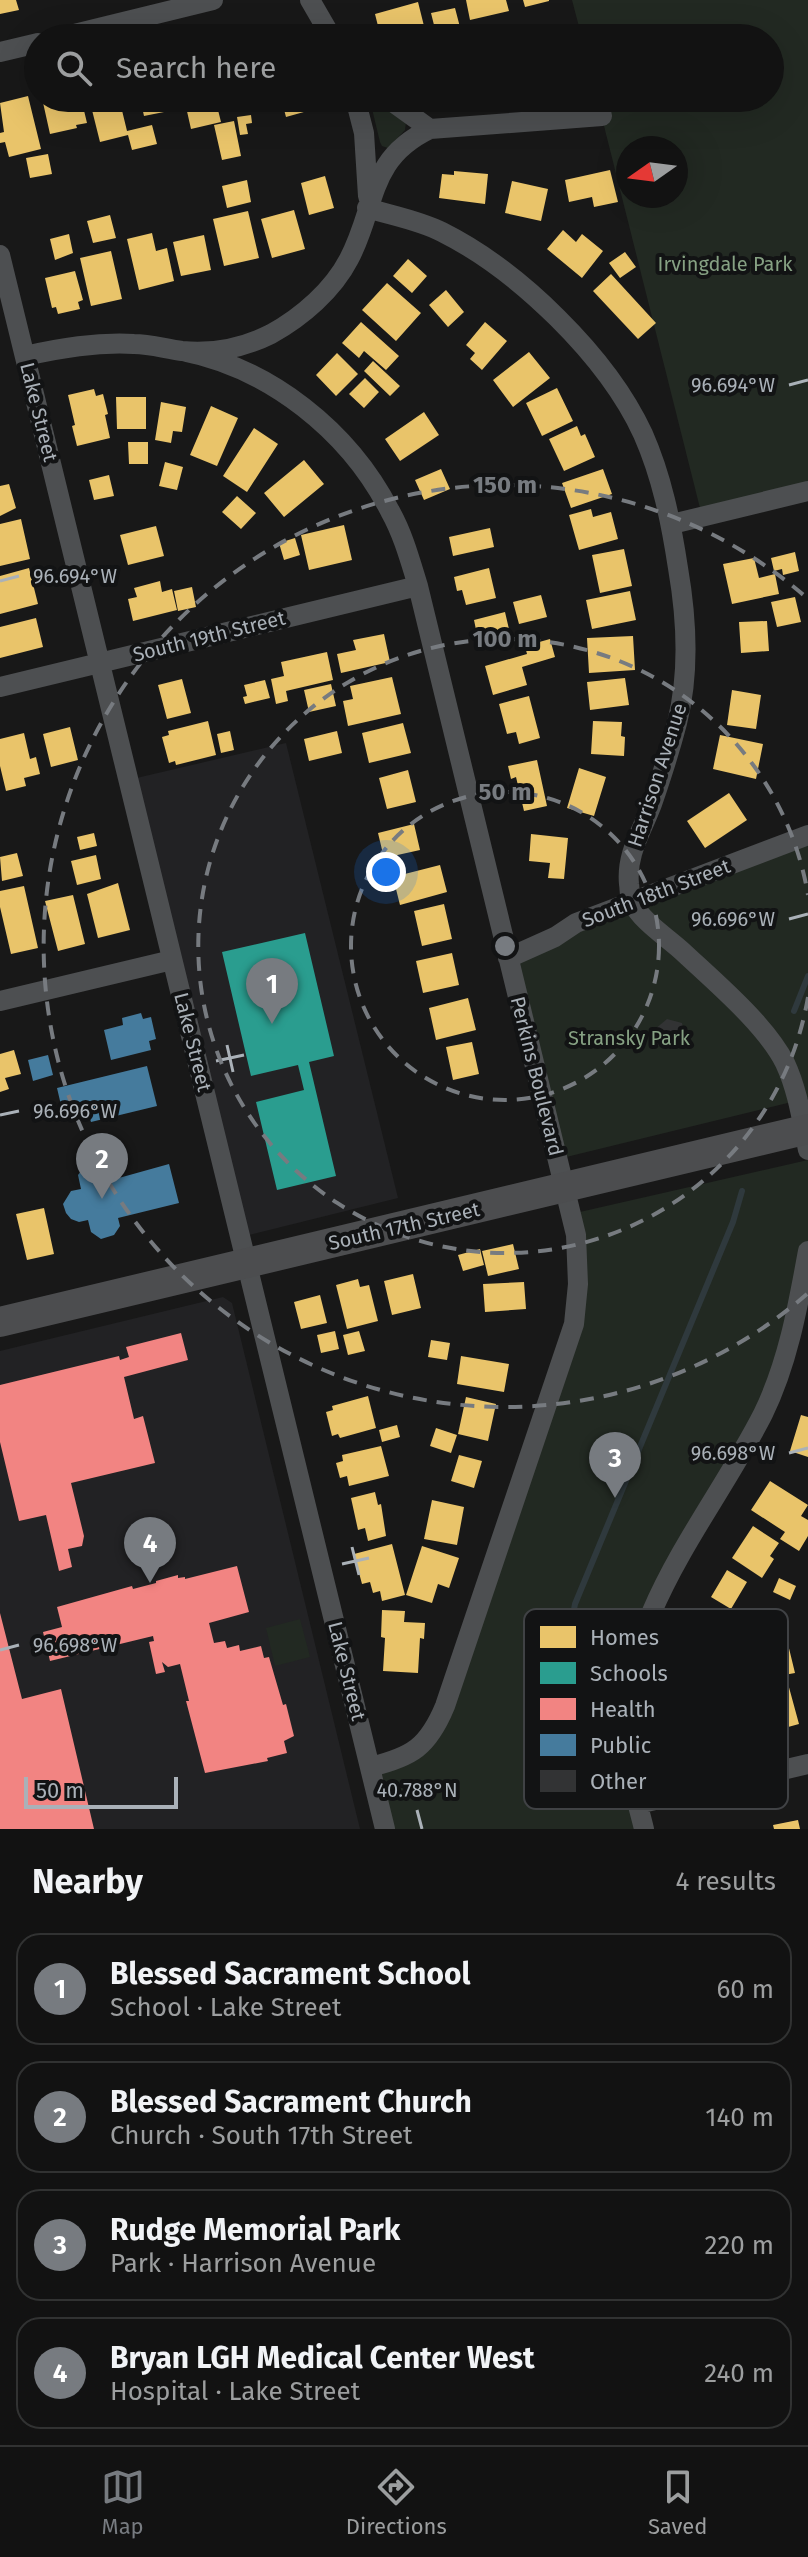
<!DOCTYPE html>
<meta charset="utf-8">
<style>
:root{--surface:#121212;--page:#1b1b1b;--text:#f1f3f6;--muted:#9c9e9f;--line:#313232;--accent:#777b80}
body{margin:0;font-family:"Fira Sans",sans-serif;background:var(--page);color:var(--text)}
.compass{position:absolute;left:616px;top:136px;width:72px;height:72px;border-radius:50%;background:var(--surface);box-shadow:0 8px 32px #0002;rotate:256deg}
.scale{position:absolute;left:24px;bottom:20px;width:154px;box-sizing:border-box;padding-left:8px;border:4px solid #aab1b8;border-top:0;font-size:22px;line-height:28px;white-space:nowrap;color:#aab1b8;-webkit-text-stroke:6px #121314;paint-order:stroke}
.you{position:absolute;left:386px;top:872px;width:28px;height:28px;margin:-20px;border:6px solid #fff;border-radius:50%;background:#1a73e8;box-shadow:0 0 0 12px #1a73e833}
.badge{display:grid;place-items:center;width:52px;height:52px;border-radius:50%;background:var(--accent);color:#fff;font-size:26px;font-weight:700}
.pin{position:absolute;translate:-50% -66px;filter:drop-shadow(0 2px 4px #0008)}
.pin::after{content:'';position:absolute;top:42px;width:28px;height:24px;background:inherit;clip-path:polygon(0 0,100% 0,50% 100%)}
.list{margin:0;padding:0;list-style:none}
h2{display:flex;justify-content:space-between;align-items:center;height:104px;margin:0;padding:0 32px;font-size:34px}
h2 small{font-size:26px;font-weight:400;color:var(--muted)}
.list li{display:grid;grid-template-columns:52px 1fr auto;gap:24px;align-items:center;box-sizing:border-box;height:112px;margin:0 16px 16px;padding:0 16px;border:2px solid var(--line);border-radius:24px}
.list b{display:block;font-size:30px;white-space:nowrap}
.list p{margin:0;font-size:26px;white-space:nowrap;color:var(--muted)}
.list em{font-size:26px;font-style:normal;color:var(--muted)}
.icon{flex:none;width:44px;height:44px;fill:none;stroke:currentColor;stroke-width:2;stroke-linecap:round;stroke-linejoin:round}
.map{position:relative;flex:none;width:808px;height:1829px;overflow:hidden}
.search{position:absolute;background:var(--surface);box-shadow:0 8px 32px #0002;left:24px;right:24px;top:24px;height:88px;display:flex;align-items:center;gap:20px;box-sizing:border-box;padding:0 28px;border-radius:44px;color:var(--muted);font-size:30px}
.sheet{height:616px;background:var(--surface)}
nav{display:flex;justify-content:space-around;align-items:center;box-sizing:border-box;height:112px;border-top:2px solid var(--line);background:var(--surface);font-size:22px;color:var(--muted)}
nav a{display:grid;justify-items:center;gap:4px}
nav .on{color:var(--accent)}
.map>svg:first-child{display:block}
.built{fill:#222224}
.green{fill:#222922;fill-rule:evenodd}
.homes{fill:#e9c46a}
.schools{fill:#2a9d8f}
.health{fill:#f28482}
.public{fill:#457b9d}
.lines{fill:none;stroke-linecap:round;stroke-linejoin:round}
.stream{stroke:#2f393d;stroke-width:6}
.building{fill:#323334}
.minor{stroke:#4d4f51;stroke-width:20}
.secondary{stroke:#4c4d4f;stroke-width:30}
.ticks{fill:none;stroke:#aab1b8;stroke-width:3}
.ring{fill:none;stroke:#777b80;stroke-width:4;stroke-dasharray:14 10}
.labels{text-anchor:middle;stroke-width:8;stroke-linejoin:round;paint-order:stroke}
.park-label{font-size:20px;fill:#86a183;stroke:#121314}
.street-label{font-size:20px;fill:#aab1b8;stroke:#121314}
.key{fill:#121314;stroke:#404245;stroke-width:2}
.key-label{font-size:22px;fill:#aab1b8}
.ticks-label{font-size:20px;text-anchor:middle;fill:#aab1b8;stroke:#121314;stroke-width:8;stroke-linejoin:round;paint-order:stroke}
.centre{fill:#777b80;stroke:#121314;stroke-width:4}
.ring-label{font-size:24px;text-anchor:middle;font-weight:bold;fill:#777b80;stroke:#121314;stroke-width:8;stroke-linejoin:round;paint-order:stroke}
</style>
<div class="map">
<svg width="808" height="1829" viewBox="0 0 808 1829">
<rect width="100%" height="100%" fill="#181818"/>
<path class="built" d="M286,743l112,455 -157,39 -113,-457z
M223,1297l9,6 128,526h-360v-478z"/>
<path class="green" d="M572,0h236v491l-106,25 -105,-418h173v-60h-188zM628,148h48v48h-48z
M381,102l25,20 -1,8 -17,18 -6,-2 -2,-4 -7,-29 -1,-5z
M808,835v263l-250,61 -50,-201z
M808,1160v91l-25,112 -104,193 -52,143 17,130h-259l-15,-62 58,-28 146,-415 -3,-110z
M300,1619l10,38 -35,9 -9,-38z"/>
<path class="homes" d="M0,0h16l3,10 -19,4z
M466,0h40l3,11 -39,9z
M523,0h26v1l-24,6z
M418,2l8,32 -15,4h-30l-6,-24z
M455,8l6,23 -24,6 -6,-24z
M28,96l13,53 -32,8 -4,-15 -5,1v-10l4,-1 -4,-29z
M42,98h39l6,25 -11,2 1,3 -27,6z
M89,98h30l8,33 25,-6 5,19 -25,6 -4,-15 -28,7z
M140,98h31l3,12 -30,6z
M184,98h31l6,24 -30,7z
M281,98h26l4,12 -25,7z
M251,115l1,8 -6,1 2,10 -8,1 -3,-18z
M234,121l7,35 -19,4 -8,-35z
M48,154l4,20 -22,4 -4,-20z
M610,170l8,32 -24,5 -2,-10 -23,5 -4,-22z
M454,171l34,3 -3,30 -46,-6 3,-24 12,1z
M325,176l9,32 -25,7 -8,-32z
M247,180l4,22 -24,6 -5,-22z
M512,181l36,8 -7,32 -36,-8z
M294,210l11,39 -33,9 -11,-39z
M248,211l11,47 -35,8 -11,-47z
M110,215l6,23 -23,5 -6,-22z
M563,230l13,12 6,-8 21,17 -21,27 -35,-29z
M152,233l4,18 11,-3 7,33 -35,9 -12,-51z
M69,234l4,19 -18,7 -5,-21z
M204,235l7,35 -30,6 -8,-34z
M111,251l11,48 -31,7 -11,-48z
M625,252l11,15 -16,11 -11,-15z
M408,259l19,17 -15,17 -19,-17z
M75,271l8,29 -5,2 2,7 -22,5 -2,-7 -4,1 -7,-30z
M611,274l45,49 -18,16 -45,-48z
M387,283l34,30 -25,28 -34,-31z
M446,290l18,22 -16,15 -19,-22z
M361,322l38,34 -13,14 -22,-19 -5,7 -17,-15z
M485,322l22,19 -25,29 -12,-11 5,-6 -9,-8z
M529,352l21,26 -37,29 -20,-27z
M337,353l21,21 -22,22 -20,-21z
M373,361l27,25 -10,10 -26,-25z
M365,378l14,14 -15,16 -15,-14z
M557,388l16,33 -31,15 -16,-33z
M94,389l2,7 7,-2 5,20 -3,1 5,23 -33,8 -5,-20 3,-1 -7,-30z
M116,397h30v32h-29z
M161,402l25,5 -4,25 -9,-1 -2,12 -16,-3z
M211,406l27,12 -21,48 -27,-11z
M424,412l15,23 -39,26 -15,-22z
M577,426l4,10 4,-2 10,23 -31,14 -15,-32z
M254,428l24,16 -31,48 -24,-16z
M128,442h20v22h-19z
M304,460l20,24 -40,33 -20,-24z
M165,462l18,5 -6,23 -18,-4z
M441,469l9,20 -26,11 -9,-20z
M603,469l9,25 -41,14 -9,-25z
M109,475l5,21 -20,4 -5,-20z
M9,484l7,24 -16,8v-30z
M237,496l19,17 -15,16 -19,-17z
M591,509l2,8 18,-5 7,27 -39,11 -10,-35z
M21,519l9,40 -30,7v-42z
M344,525l8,35 -43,10 -8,-35z
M156,526l8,30 -36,9 -8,-30z
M490,528l4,19 -41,9 -4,-19z
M295,538l5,17 -16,5 -5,-17z
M624,549l8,37 -32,7 -8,-38z
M795,552l4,19 -16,4 -1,-6 -8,2 -3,-13z
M754,558l5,20 16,-4 4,20 -47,10 -9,-40z
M29,568l9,36 -38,10v-38z
M489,568l7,30 -30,7 -4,-15 -5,1 -3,-14z
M160,581l2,11 10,-3 5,21 -44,11 -5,-22 9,-2 -3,-9z
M192,587l4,20 -18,4 -4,-20z
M630,591l6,29 -44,9 -6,-29z
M541,595l6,22 -28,7 -6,-22z
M795,597l6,25 -24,5 -6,-25z
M505,612l7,30 -32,7 -6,-29z
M36,618l7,29 -43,11v-31z
M767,621l2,30 -28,2 -2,-31z
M384,634l6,28 -49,11 -4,-19 19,-4 -3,-10z
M633,636l2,34 -46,3 -2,-35z
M550,639l5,18 -33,10 5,18 -34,10 -8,-29 42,-12 -2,-8z
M327,652l6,28 -47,11 2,10 -12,3 -5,-25 13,-3 -3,-14z
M392,677l9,37 -53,12 -5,-25 10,-2 -3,-13z
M625,678l4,27 -39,5 -3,-28z
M182,679l9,34 -24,6 -9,-34z
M265,680l5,18 -25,6 -2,-7 4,-1 -3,-11z
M331,684l5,22 -27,6 -5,-22z
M732,690l29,5 -5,34 -29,-4z
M529,696l11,42 -21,6 -3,-12 -9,2 -8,-30z
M208,721l8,34 -40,10 -1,-4 -6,2 -7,-26 7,-2 -1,-4z
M593,721l29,1 -1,14 4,1 -1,19 -33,-2z
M403,723l8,30 -42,10 -7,-30z
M70,727l8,33 -27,7 -8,-33z
M230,731l4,19 -13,3 -4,-19z
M337,731l5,22 -33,8 -5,-22z
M24,733l6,26 6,-2 4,17 -16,4 2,8 -20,5 -6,-25v-27z
M720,735l43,9 -7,35 -43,-10z
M537,760l10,46 -23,5 -8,-34 -5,2 -3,-13z
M579,768l27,9 -12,39 -27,-8z
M408,770l8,32 -29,7 -8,-31z
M729,793l18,27 -42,28 -18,-27z
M414,824l6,26 -36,8 -6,-25z
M94,833l3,13 -17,4 -3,-13z
M531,834l37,4 -4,41 -16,-1 2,-15 -21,-2z
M17,853l6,23 -21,5 -2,-24z
M96,855l5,24 -24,6 -6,-24z
M440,865l7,27 -47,13 -7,-28z
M118,883l12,47 -32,8 -11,-44z
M24,886l14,62 -27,6 -11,-47v-16z
M73,895l12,49 -27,7 -13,-50z
M444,904l8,35 -30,7 -8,-35z
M452,953l7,32 -36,8 -7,-32z
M468,998l8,32 -40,10 -7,-32z
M472,1042l7,32 -26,6 -7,-33z
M14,1050l7,24 -16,4 4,11 -9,3v-38z
M44,1208l10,46 -27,6 -11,-46z
M513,1244l6,25 -31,7 -6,-25z
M480,1249l4,16 -21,6 -5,-16z
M413,1274l8,34 -29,7 -8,-34z
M358,1279l2,8 9,-2 9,36 -31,8 -11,-44z
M524,1282l2,27 -41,3 -2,-28z
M320,1295l7,28 -26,6 -7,-27z
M335,1331l4,18 -18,4 -4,-18z
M359,1331l6,20 -17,4 -5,-20z
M431,1340l19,3 -3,17 -19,-3z
M461,1356l48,8 -5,28 -47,-8z
M368,1396l8,32 -36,10 -2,-4 -6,2 -6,-24 7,-2 -1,-4z
M466,1397l30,7 -8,37 -30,-7z
M801,1415l7,2v40l-18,-6z
M397,1425l3,12 -18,5 -3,-12z
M436,1428l21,7 -6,18 -21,-7z
M381,1446l8,30 -40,10 -2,-10 -7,2 -4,-15 7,-2 -1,-6z
M459,1455l23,6 -8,27 -23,-7z
M770,1481l38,24 -7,11 7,4v16l-9,15 -19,-12 5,-7 -34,-22z
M375,1492l3,13 3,-1 5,32 -18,5 -3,-13 -7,2 -7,-32z
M432,1500l32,7 -7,38 -33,-6z
M753,1526l26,17 -9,13 4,3 -12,19 -30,-20z
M392,1544l13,51 -23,6 -2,-10 -7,2 -3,-11 -8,2 -8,-30z
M422,1546l37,12 -10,30 -11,-4 -6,19 -26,-8z
M727,1570l20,12 -16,27 -20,-12z
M779,1578l17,8 -6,14 -17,-8z
M696,1608l28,10 -10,27 -28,-10z
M382,1610l23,1 -1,11 21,1 -1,16 -4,-1 -2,35 -35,-2 2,-33 -4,-1z
M787,1640l8,33 -11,2 -8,-32z
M787,1680l12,44 -29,8 -12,-44z
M798,1820l2,9h-26l-1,-4z"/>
<path class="schools" d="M305,933l29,123 -25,6 27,114 -59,14 -21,-88 48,-12 -6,-25 -47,11 -29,-124z"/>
<path class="health" d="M181,1333l7,27 -64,17 10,42 9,-3 12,47 -84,20 13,53 -2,10 -14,3 4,18 -13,4 -13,-56 -27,6 -19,-79v-57l119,-29 1,4 9,-3 -3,-10z
M237,1566l12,46 -40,11 5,20 11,-2 2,7 12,-3 1,6 21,-5 3,12 5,-1 14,48 3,-1 8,32 -10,5 3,12 -20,5 1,3 -63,12 -19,-72h3l-9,-37 -12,3 -6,-5 3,10 -9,2 -7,-32 5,-1 -1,-5 -103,25 -7,-29 19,-5 -5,-20 75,-21 1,3 23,-6v-2l22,-6v3l7,-1v2z
M0,1613l22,86 39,-10 33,140h-94z"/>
<path class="public" d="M141,1013l2,6 8,-2 5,22 -7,2 2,9 -40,10 -7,-30 19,-5 -1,-7z
M48,1055l5,20 -20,6 -5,-21z
M147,1066l10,40 -66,16 -3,-10 -24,6 -7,-30z
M96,1163l9,6 3,12 61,-17 10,39 -61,15 2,8 -6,9 -13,4 -10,-7 -3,-12 -9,2 -8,-3 -5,-6 -3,-9 8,-13 10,-2 -3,-14 6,-8z"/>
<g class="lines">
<path class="stream" d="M794,1011l14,-35
M583,1781l-11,-28 -7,-33 -3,-46 13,-70 158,-382 9,-31"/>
</g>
<path class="building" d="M667,1019l15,4 3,15 -11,10 -16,-2 -4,-16z"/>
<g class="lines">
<path class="minor" d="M310,0l22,38
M58,38l155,-38
M0,52l38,-9
M355,98l9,35 4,63
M387,98l43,31
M367,208c26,8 51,12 75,24 76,38 165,124 201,202 19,43 28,88 35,134 9,52 12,104 -1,155 -7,27 -16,55 -25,81 -10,27 -26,50 -23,80 1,5 0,13 3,18 10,20 35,35 51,50 32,30 83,73 102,111 13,28 17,58 23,87
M0,255l385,1574
M182,351c88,17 167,80 208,160 13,23 20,49 28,75l158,649 2,49 -4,40 -129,382c-17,41 -33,51 -75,61
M25,356c36,-8 71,-14 109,-12 16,0 32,5 48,7 31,3 61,-3 89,-17 31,-17 62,-44 78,-75 28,-53 18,-100 81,-130l172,-13
M672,524l136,-33
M0,687l418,-101
M508,958l47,-21 21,-14 232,-88
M0,1001l172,-41
M638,1804l170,-40
M644,1829c-7,-29 -17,-59 -18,-89 -5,-126 83,-220 137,-326 25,-51 35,-108 45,-163"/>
<path class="secondary" d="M0,1322l808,-193"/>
</g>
<path class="ticks" d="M789,385l19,-5M0,581l19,-5M789,919l19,-5M227,1045l6,27M216,1061l28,-6M0,1115l19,-4M789,1453l19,-5M352,1547l7,28M342,1564l27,-6M0,1650l19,-5M417,1810l5,19"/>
<g class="ring">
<circle cx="505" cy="946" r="154"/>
<path d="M808 997A307 307 0 1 1 808 895"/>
<path d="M807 1294A461 461 0 1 1 807 598"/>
</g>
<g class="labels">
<g class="park-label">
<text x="725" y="271">Irvingdale Park</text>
<text x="629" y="1045">Stransky Park</text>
</g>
<g class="street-label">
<text transform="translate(39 412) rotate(76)" y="7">Lake Street</text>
<text transform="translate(209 636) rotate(-14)" y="7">South 19th Street</text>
<text transform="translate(657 775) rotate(-72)" y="7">Harrison Avenue</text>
<text transform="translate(656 893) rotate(-21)" y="7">South 18th Street</text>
<text transform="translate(193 1042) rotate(76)" y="7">Lake Street</text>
<text transform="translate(537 1076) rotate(76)" y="7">Perkins Boulevard</text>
<text transform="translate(404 1226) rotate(-13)" y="7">South 17th Street</text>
<text transform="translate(347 1671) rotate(76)" y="7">Lake Street</text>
</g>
</g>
<rect x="524" y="1609" width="264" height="200" rx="12" class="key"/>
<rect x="540" y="1626" width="36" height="22" fill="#e9c46a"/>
<rect x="540" y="1662" width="36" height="22" fill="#2a9d8f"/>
<rect x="540" y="1698" width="36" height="22" fill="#f28482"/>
<rect x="540" y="1734" width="36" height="22" fill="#457b9d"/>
<rect x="540" y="1770" width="36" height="22" fill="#323334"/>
<g class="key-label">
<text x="590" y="1645">Homes</text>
<text x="590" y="1681">Schools</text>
<text x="590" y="1717">Health</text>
<text x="590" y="1753">Public</text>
<text x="590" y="1789">Other</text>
</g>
<g class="ticks-label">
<text x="733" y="392">96.694°W</text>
<text x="75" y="583">96.694°W</text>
<text x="733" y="926">96.696°W</text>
<text x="75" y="1118">96.696°W</text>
<text x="733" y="1460">96.698°W</text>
<text x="75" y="1652">96.698°W</text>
<text x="417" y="1797">40.788°N</text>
</g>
<circle cx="505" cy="946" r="12" class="centre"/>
<g class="ring-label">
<text x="505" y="493">150 m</text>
<text x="505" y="647">100 m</text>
<text x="505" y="800">50 m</text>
</g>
</svg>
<svg class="compass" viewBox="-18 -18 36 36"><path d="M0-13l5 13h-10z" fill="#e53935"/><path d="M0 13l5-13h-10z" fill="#9c9e9f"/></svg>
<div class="scale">50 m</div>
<div class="you"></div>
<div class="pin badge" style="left:272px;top:1024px">1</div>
<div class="pin badge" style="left:102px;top:1199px">2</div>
<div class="pin badge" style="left:615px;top:1498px">3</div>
<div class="pin badge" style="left:150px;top:1583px">4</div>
<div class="search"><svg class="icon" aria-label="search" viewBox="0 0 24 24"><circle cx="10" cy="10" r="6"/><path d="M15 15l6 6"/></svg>Search here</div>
</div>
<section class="sheet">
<h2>Nearby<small>4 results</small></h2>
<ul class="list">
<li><span class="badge">1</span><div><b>Blessed Sacrament School</b><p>School · Lake Street</p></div><em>60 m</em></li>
<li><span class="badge">2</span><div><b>Blessed Sacrament Church</b><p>Church · South 17th Street</p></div><em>140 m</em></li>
<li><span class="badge">3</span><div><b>Rudge Memorial Park</b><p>Park · Harrison Avenue</p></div><em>220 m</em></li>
<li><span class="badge">4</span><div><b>Bryan LGH Medical Center West</b><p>Hospital · Lake Street</p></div><em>240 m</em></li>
</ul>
</section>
<nav>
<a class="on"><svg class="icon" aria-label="map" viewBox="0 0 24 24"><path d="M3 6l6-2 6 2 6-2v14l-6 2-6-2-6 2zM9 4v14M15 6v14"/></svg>Map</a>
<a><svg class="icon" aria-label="directions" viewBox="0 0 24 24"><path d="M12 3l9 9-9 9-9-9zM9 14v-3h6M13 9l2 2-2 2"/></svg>Directions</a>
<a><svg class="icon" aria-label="saved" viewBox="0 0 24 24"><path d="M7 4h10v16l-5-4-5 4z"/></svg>Saved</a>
</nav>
